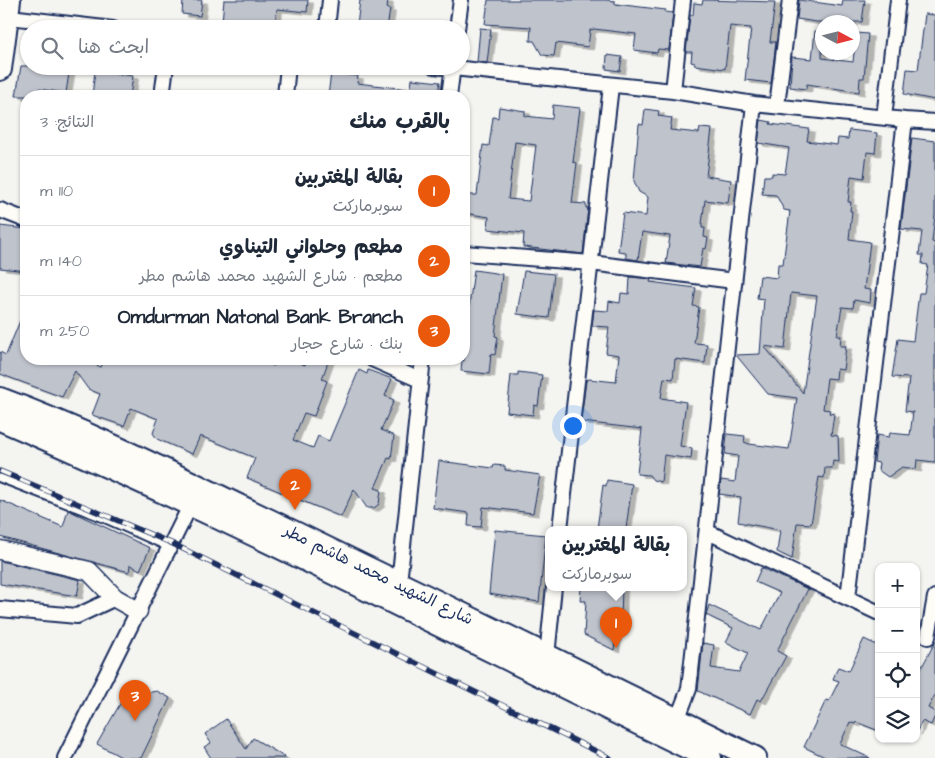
<!DOCTYPE html>
<html lang="ar">
<meta charset="utf-8">
<style>
:root{--surface:#fff;--page:#f6f6f7;--text:#1f2937;--muted:#747a83;--line:#e0e1e3;--accent:#ea580c}
body{margin:0;font-family:"Architects Daughter","Playpen Sans Arabic",sans-serif;background:var(--page);color:var(--text);direction:rtl}
.controls{position:absolute;right:15px;bottom:15px;display:grid;overflow:hidden;border-radius:10px;box-shadow:0 1px 4px #0004}
.controls button{width:45px;height:45px;display:grid;place-items:center;padding:0;border:0;border-bottom:1px solid var(--line);background:var(--surface);color:var(--text);font:25px sans-serif}
.compass{position:absolute;left:815px;top:15px;width:45px;height:45px;border-radius:50%;background:var(--surface);box-shadow:0 1px 4px #0004;rotate:97deg}
.you{position:absolute;left:572px;top:425px;width:18px;height:18px;margin:-12px;border:4px solid #fff;border-radius:50%;background:#1a73e8;box-shadow:0 0 0 8px #1a73e833}
.badge{display:grid;place-items:center;width:32px;height:32px;border-radius:50%;background:var(--accent);color:#fff;font-size:16px;font-weight:700}
.pin{position:absolute;translate:-50% -41px;filter:drop-shadow(0 1px 2px #0008)}
.pin::after{content:'';position:absolute;top:26px;width:18px;height:15px;background:inherit;clip-path:polygon(0 0,100% 0,50% 100%)}
.popup{position:absolute;left:545px;top:526px;width:142px;height:65px;box-sizing:border-box;display:grid;place-content:center;border-radius:10px;background:var(--surface);filter:drop-shadow(0 1px 4px #0005);font-size:16px;white-space:nowrap;color:var(--muted)}
.popup b{font-size:19px;color:var(--text)}
.popup::after{content:'';position:absolute;left:50%;top:100%;margin-left:-10px;border:10px solid transparent;border-top-color:var(--surface)}
.list{margin:0;padding:0;list-style:none}
h2{display:flex;justify-content:space-between;align-items:center;height:65px;margin:0;padding:0 20px;font-size:21px}
h2 small{font-size:16px;font-weight:400;color:var(--muted)}
.list li{display:grid;grid-template-columns:32px 1fr auto;gap:15px;align-items:center;box-sizing:border-box;height:70px;padding:0 20px;border-top:1px solid var(--line)}
.list b{display:block;font-size:19px;white-space:nowrap}
.list p{margin:0;font-size:16px;white-space:nowrap;color:var(--muted)}
.list em{font-size:16px;font-style:normal;color:var(--muted)}
.icon{flex:none;width:28px;height:28px;fill:none;stroke:currentColor;stroke-width:2;stroke-linecap:round;stroke-linejoin:round}
.map{position:relative;flex:none;width:935px;height:758px;overflow:hidden;direction:ltr}
.search{position:absolute;background:var(--surface);box-shadow:0 1px 4px #0004;left:20px;top:20px;width:450px;height:55px;display:flex;align-items:center;gap:12px;box-sizing:border-box;padding:0 18px;border-radius:28px;color:var(--muted);font-size:19px}
.panel{position:absolute;background:var(--surface);box-shadow:0 1px 4px #0004;left:20px;top:90px;width:450px;height:275px;border-radius:20px;direction:rtl}
.map>svg:first-child{display:block}
.building{fill:#bfc3cc;stroke:#1b2f5e;fill-rule:evenodd;filter:url(#shadow)}
.lines{fill:none;stroke-linecap:round;stroke-linejoin:round}
.service-casing{stroke:#1b2f5e;stroke-width:11}
.minor-casing{stroke:#1b2f5e;stroke-width:18}
.tertiary-casing{stroke:#1b2f5e;stroke-width:21}
.primary-casing{stroke:#1b2f5e;stroke-width:26}
.service{stroke:#fdfcf7;stroke-width:7}
.minor{stroke:#fdfcf7;stroke-width:14}
.tertiary{stroke:#fdfcf7;stroke-width:18}
.primary{stroke:#fdfcf7;stroke-width:22}
.rail-casing{stroke:#1b2f5e;stroke-width:5.5}
.rail{stroke:#fdfcf7;stroke-width:4;stroke-dasharray:11;stroke-linecap:butt}
.labels{text-anchor:middle;stroke-width:4;stroke-linejoin:round;paint-order:stroke}
.street-label{font-size:16px;fill:#1b2f5e;stroke:#fdfcf7}
</style>
<div class="map">
<svg width="935" height="758" viewBox="0 0 935 758">
<defs>
<filter id="shadow"><feDropShadow dx="5.5" dy="3" stdDeviation="0" flood-color="#0004"/></filter>
</defs>
<rect width="100%" height="100%" fill="#f4f4f1"/>
<filter id="ink" filterUnits="userSpaceOnUse"><feTurbulence type="fractalNoise" baseFrequency=".02" numOctaves="2"/><feDisplacementMap in="SourceGraphic" scale="10" xChannelSelector="R" yChannelSelector="G"/><feConvolveMatrix kernelMatrix="1 2 1 2 8 2 1 2 1" color-interpolation-filters="sRGB"/></filter>
<g filter="url(#ink)">
<path class="building" d="M183,0h19l-2,16 -18,-2z
M224,0h84l-1,12 -30,-3 -2,18 -53,-5z
M360,0h28l-1,9h3l-3,20 -30,-3z
M488,0h118l9,1v3l51,6 -1,2 8,1 -4,37 -11,-1 -1,4 -23,-3 2,-16 -42,-5 -4,1 -2,17 -32,-4 -2,13 -12,-1 -8,-14h-4l1,-14 -46,-3z
M703,0l72,2 -5,40h6l-5,41 -26,-3 6,-52 -21,-2 -5,43 -30,-4v-2l-4,-1 1,-10h-6l4,-37h3l1,-12 8,1z
M799,0l43,6 1,-6h22l-3,22h-46l-19,-3z
M925,14l10,1v85l-31,-6 3,-25 11,1z
M480,28l11,1 -4,34 -10,-1z
M815,31h7v27l31,4 3,-29 12,1 -4,44h-4l-1,14 -52,-8 -1,5 -16,-2 2,-30 20,2z
M607,55l15,2 -2,14 -14,-2z
M21,66h49l-4,27 -28,-4 -1,7h-21z
M106,67l11,2 -1,5 17,2 -3,20h-38l3,-25 11,1z
M331,73l27,3 -1,7 51,6v7h-80z
M412,79l28,3 -2,14h-28z
M553,105l27,3 -7,54 4,1 -5,40 14,1v4h2l-5,46 -60,-7 1,-14 -36,-4 1,-12 -25,-4v-18h13l6,-50 6,1 4,-29 5,1 1,-11 26,4v5l27,3zM515,142l21,3 -7,56 -21,-2z
M645,109l14,2 -1,5 14,2 -2,12 29,3 1,-5 12,1 -6,47 25,4 -3,23 -23,-3 -3,24v4h3l-1,9 4,1 -2,11 -3,-1 -3,19 -34,-4 4,-27 -28,-4 -4,28 -12,-2v-6l-8,-1 5,-38 23,3 2,-19 -9,-5 -5,-11 5,-57 4,1z
M761,120l10,2 -1,2 39,5 -2,12 30,4 1,-7 10,1 1,-9 28,3 -2,20 -8,-1 -3,26 -13,-2 -3,26h3l-1,9h2l-3,28 21,3 -6,47 7,1 -1,13 -16,-3 -1,8 -11,-1 -5,29h4l-1,10h6l-3,24 -6,-1 -1,10 -9,-1 -4,31 7,1 -1,3 5,1 -3,21 7,1 1,26 -6,-1 -1,7h-7l-1,10 -5,-1 -8,47 -14,-1 -5,36 -15,-7 3,-22 -42,-8 3,-25 -22,-3 2,-14 14,2 3,-26 -13,-2 2,-20 18,2 -1,6 5,2 40,5 8,-51 -29,-4 -32,-39 24,-1 4,-55 -7,-1 3,-22 17,2 1,-14h5l7,-53 -6,-1 -8,-15 -14,-1 2,-18h8v-3l13,1 4,-26 -31,-5zM791,293l26,3 -14,97 -39,-47 21,3z
M912,138l23,3v74l-3,27 3,1v219l-18,-2 -1,9 -14,-2 -14,10 -10,-7 1,-7 -5,-1 3,-27 12,2 1,-4 20,2 3,-23 -8,-1 4,-33 -17,-1 6,-38 15,2 6,-48h5l4,-28 -6,-1 1,-9h-4l3,-24 -21,-2z
M0,226l26,3v42l-26,-3z
M474,270l28,4 -7,62 3,1 -3,18 -4,-1 -2,20 -28,-3 1,-11 2,1v-48l4,1z
M524,271l30,3 -5,44 -32,-4z
M630,277l21,2 -1,3 46,6 -3,18 6,1 -5,36 13,1 -2,19 -30,-4 -2,20 -9,-1 -3,20 25,4 -6,44 12,2 -1,11 -27,-4 -3,27 -8,-2 -4,-5 -12,-1 5,-45 -60,-7 -1,-3 5,-38 2,-2 28,3 3,-27 -13,-2 3,-26 -17,-1 2,-16 14,1 1,-10 11,2 1,-10 8,1z
M26,306v53h55l20,8 3,-8h150l20,7 3,-7h14l14,6 2,-6h22l-7,20 5,2 -13,35 -10,-3 -11,27 20,8 5,-12 11,5 30,-71 8,4 1,-4 24,9 -7,17 9,4 -13,30 13,6 -3,23 -3,-1 -13,30 6,2 -2,14 -5,4h-7l-13,-19 -13,28 -94,-39 8,-20 -32,-13 -23,-9 -8,18 -35,-15 -4,-6 5,-14 -27,-11 -7,18 -32,-11 8,-21 -12,-5 -13,-18 -13,26 -62,-23v-22l6,3z
M518,372l24,3 -4,31 -4,-1 -1,10 -26,-3 4,-37h7z
M439,461l54,7 1,-3 11,1v4l35,5 -7,38 -50,-6 -2,20 -13,-1 1,-13 -36,-5z
M607,480l25,4 -6,45h-29l6,-44 3,1z
M0,500l63,27 5,-17 82,38 -10,22 -10,-5 -1,7 -129,-35z
M495,530l51,5 -7,67 -50,-8z
M0,561l80,19 -3,16 -77,-12z
M761,568l47,21 -31,62 9,5 -25,45 -4,-2 -7,15 -52,-23 5,-48 11,2 -3,23 28,4 9,-19 -22,-11 7,-14 -27,-13 3,-10 52,25 19,-37 -25,-11z
M581,587h41l-1,32 -3,-1 -4,32 -30,-15 2,-34h-6z
M864,639l15,7v85l-23,-9 -1,2 -5,-2 -10,22 30,14h-43l-23,-11 22,-47 3,1 10,-20 -6,-2 5,-12 11,4z
M935,642v53l-7,13 7,4v4l-4,9 -9,-4 -6,12v-55z
M157,691l13,7 -29,60h-18l-26,-14 27,-47z
M226,719l20,30 7,-11 33,20h-75l-7,-11 7,-4 -6,-9z"/>
<g class="lines">
<defs>
<path id="service" d="M0,478l106,41 63,28"/>
<path id="minor" d="M1,16l112,13
M327,29l3,-29
M457,29l4,-29
M434,66l239,25 81,13 151,16 30,2
M673,91l10,-91
M162,96l4,-30
M285,96l3,-30
M449,96l4,-30
M777,106l13,-106
M884,117l14,-117
M0,210l26,10
M464,253l127,10 143,18
M372,359l48,21
M560,529l51,-443
M708,532l171,81
M399,583l24,-224
M848,598l57,-478
M0,609l77,7 38,-18
M928,637l7,-40
M547,656l7,-69
M677,720l12,-31 65,-585
M65,758l125,-252"/>
<path id="tertiary" d="M0,550l89,21 26,27 23,13"/>
<path id="primary" d="M0,69l9,-69
M0,399c92,34 180,79 268,121 163,78 325,159 487,238
M0,419c241,103 474,225 710,339"/>
</defs>
<use href="#service" class="service-casing"/>
<use href="#minor" class="minor-casing"/>
<use href="#tertiary" class="tertiary-casing"/>
<use href="#primary" class="primary-casing"/>
<use href="#service" class="service"/>
<use href="#minor" class="minor"/>
<use href="#tertiary" class="tertiary"/>
<use href="#primary" class="primary"/>
<defs>
<path id="rail" d="M0,471l171,72 439,215"/>
</defs>
<use href="#rail" class="rail-casing"/>
<use href="#rail" class="rail"/>
</g>
</g>
<g class="labels">
<g class="street-label">
<text transform="translate(379 574) rotate(26)" y="6">شارع الشهيد محمد هاشم مطر</text>
</g>
</g>
</svg>
<div class="controls">
<button>+</button>
<button>−</button>
<button><svg class="icon" aria-label="locate" viewBox="0 0 24 24"><circle cx="12" cy="12" r="6"/><path d="M12 2v4M12 18v4M2 12h4M18 12h4"/></svg></button>
<button><svg class="icon" aria-label="layers" viewBox="0 0 24 24"><path d="M12 4l9 5-9 5-9-5zM3 14l9 5 9-5"/></svg></button>
</div>
<svg class="compass" viewBox="-18 -18 36 36"><path d="M0-13l5 13h-10z" fill="#e53935"/><path d="M0 13l5-13h-10z" fill="#747a83"/></svg>
<div class="you"></div>
<div class="pin badge" style="left:616px;top:648px">1</div>
<div class="popup"><b>بقالة المغتربين</b>سوبرماركت</div>
<div class="pin badge" style="left:295px;top:510px">2</div>
<div class="pin badge" style="left:135px;top:721px">3</div>
<div class="search"><svg class="icon" aria-label="search" viewBox="0 0 24 24"><circle cx="10" cy="10" r="6"/><path d="M15 15l6 6"/></svg>ابحث هنا</div>
<section class="panel">
<h2>بالقرب منك<small>النتائج: 3</small></h2>
<ul class="list">
<li><span class="badge">1</span><div><b>بقالة المغتربين</b><p>سوبرماركت</p></div><em>110 m</em></li>
<li><span class="badge">2</span><div><b>مطعم وحلواني التيناوي</b><p>مطعم · شارع الشهيد محمد هاشم مطر</p></div><em>140 m</em></li>
<li><span class="badge">3</span><div><b>Omdurman Natonal Bank Branch</b><p>بنك · شارع حجار</p></div><em>250 m</em></li>
</ul>
</section>
</div>
